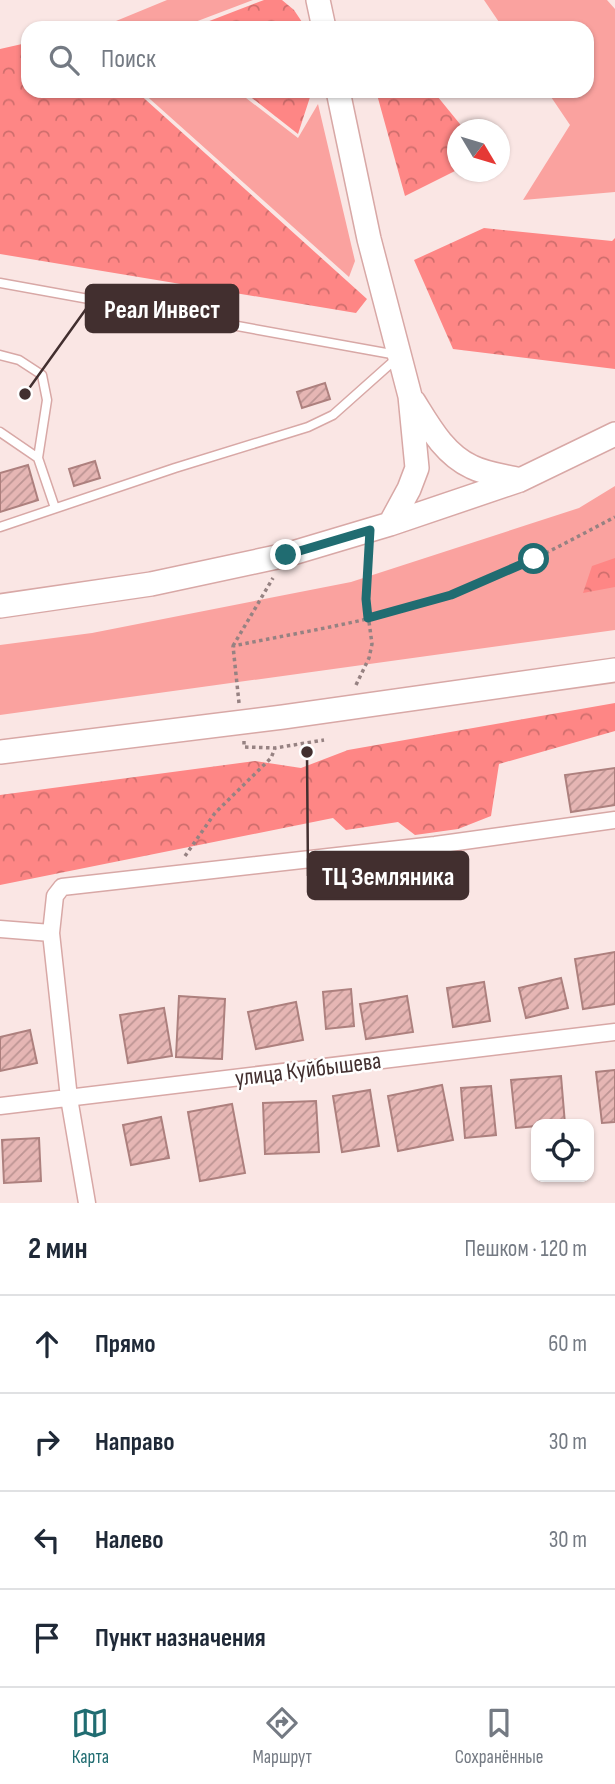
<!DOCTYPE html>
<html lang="ru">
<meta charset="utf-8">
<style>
:root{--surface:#fff;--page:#f2f2f3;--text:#1f2937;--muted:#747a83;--line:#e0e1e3;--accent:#206c71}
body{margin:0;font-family:"Sofia Sans Condensed",sans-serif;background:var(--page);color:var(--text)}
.controls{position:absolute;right:21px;bottom:21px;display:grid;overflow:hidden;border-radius:14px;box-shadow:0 2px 5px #0004}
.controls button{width:63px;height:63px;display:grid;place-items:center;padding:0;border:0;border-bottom:2px solid var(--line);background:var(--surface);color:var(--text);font:35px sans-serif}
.compass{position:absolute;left:447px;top:119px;width:63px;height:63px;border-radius:50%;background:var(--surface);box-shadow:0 2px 5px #0004;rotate:128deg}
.stop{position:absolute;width:21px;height:21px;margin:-16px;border:5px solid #206c71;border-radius:50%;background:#fff}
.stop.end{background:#206c71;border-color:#fff;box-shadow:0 2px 7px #0008}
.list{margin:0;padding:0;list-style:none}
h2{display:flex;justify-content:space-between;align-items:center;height:91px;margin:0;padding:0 28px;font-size:30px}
h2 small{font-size:23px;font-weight:400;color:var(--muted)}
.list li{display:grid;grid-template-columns:46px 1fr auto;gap:21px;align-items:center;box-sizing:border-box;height:98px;padding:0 28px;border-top:2px solid var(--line)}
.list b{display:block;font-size:26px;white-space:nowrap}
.list em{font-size:23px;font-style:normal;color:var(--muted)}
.icon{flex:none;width:38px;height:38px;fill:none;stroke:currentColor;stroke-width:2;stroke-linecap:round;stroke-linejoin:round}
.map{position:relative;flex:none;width:615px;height:1203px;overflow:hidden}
.search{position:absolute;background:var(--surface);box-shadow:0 2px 5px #0004;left:21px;right:21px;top:21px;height:77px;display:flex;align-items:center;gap:18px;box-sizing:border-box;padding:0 24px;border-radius:21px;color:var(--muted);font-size:26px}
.sheet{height:483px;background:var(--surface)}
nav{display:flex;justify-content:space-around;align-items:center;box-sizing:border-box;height:98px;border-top:2px solid var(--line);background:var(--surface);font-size:19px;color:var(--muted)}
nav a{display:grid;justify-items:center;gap:4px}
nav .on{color:var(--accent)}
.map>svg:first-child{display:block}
.green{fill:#faa29f}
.forest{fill:url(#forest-crowns)}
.building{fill:url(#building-hatch);stroke:#ad807e;stroke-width:2}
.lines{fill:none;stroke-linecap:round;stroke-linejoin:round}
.service-casing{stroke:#d8a8a6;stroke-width:11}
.minor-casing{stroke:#d8a8a6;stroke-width:19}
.secondary-casing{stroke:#d8a8a6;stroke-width:26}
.path{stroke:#968282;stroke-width:3.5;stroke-dasharray:3.5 3.5;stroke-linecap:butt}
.service{stroke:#fff;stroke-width:8}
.minor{stroke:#fff;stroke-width:16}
.secondary{stroke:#fff;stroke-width:23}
.route{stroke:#206c71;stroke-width:9}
.labels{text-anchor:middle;stroke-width:5;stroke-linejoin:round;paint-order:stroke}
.street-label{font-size:24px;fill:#422f2f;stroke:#fff}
.leader{fill:none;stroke:#422f2f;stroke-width:2.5}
.callout-dot{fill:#422f2f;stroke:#fff;stroke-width:2.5}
.callout{fill:#422f2f;stroke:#422f2f;stroke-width:2.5}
.callout-label{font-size:26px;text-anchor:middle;font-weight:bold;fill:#fff}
</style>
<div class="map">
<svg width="615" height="1203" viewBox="0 0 615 1203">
<defs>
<pattern id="forest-crowns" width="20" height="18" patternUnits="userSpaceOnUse" patternTransform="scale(1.75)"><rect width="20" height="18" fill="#fe8685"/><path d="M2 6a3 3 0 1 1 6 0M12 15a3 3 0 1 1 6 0" fill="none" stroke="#cf6e6d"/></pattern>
<pattern id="building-hatch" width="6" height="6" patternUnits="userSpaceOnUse" patternTransform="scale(1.75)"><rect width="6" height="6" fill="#e6b6b4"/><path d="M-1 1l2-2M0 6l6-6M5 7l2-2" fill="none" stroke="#bc9493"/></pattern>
</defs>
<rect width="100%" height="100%" fill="#fae6e4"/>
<path class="green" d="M167,0h86l-58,22 3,6h-99z
M484,0h123l8,9v183l-92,8 47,-75 -23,-34h40v-63h-84z
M141,91h96l61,47 20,-34 37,157 -6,16z
M615,486v144l-615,85v-70l92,-12 259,-51 228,-74z"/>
<path class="forest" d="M264,0h18l12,10 12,18h-105l-2,-3z
M22,44l6,2v45h108l231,208 -11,14 -356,-59v-205z
M243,91h69l-14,43z
M376,91h57l31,38 -6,1 -1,40 -52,26z
M484,228l128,13 3,-3v131l-162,-20 -39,-89z
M615,558v29l-32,6 9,-27z
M615,703v28l-116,33 -8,52 -33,13 -43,6 -17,-13 -52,8 -13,-12 -333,67v-90l255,-34 46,7 47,-18z"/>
<path class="building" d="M325,383l5,16 -28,9 -5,-16z
M95,461l5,17 -26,8 -5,-17z
M28,465l10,35 -38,12v-39z
M615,768v37l-44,7 -6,-37z
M615,952v52l-32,5 -8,-50z
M561,978l7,30 -42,10 -7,-30z
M484,982l6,39 -37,6 -6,-39z
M351,989l3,37 -28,3 -3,-37z
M179,996l46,3 -3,60 -46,-2z
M407,996l6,36 -47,7 -6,-35z
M296,1002l7,38 -47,9 -8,-37z
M164,1008l8,48 -44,7 -8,-48z
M30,1030l7,33 -37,8v-34z
M615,1070v52l-13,1 -6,-51z
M561,1076l4,48h-29v2l-20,2 -5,-48z
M442,1085l11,55 -55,11 -10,-55z
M491,1086l5,49 -31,3 -4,-50z
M370,1090l9,56 -37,6 -9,-56z
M316,1101l3,51 -54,2 -2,-51z
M232,1104l13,69 -45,8 -12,-69z
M161,1117l8,41 -38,7 -8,-40z
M39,1138l2,43 -37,2 -2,-43z"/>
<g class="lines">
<defs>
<path id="service" d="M0,283l397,72
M0,355l19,5 23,15 5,25 -9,58 17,50
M0,432l38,26
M0,527l175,-59 133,-41 25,-12 64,-57"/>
<path id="minor" d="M0,929l51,4
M0,1106l615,-74
M87,1203l-18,-105 -18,-165 4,-37 7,-9 373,-42 180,-25"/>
<path id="secondary" d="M318,0l6,28
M338,91l31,148 41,157 7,72 -8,21 -19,35
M414,402c15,24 30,52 58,65 14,7 32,9 48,13
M0,606l151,-22 135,-29 104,-31 130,-44 95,-46
M0,752l283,-35 332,-47"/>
</defs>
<use href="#service" class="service-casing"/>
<use href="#minor" class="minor-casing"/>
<use href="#secondary" class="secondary-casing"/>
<path class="path" d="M233,646l40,-68
M356,685l13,-27 3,-14 -6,-45 3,-46
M239,703l-6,-57c73,-15 148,-26 218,-51 57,-21 111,-50 164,-78
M244,741v6l31,1 49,-8
M185,856l30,-43 56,-55 4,-10"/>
<use href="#service" class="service"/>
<use href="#minor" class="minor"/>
<use href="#secondary" class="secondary"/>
</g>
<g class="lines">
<path class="route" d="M286,555l84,-25 -4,69 2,19 83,-23 83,-36"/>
</g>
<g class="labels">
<g class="street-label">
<text transform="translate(308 1069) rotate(-7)" y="8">улица Куйбышева</text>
</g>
</g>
<path class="leader" d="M25 394L86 309M307 752L308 876"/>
<g class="callout-dot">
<circle cx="25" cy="394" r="7"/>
<circle cx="307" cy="752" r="7"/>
</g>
<g class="callout">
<rect x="86" y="285" width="152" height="47" rx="7"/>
<rect x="308" y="852" width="160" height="47" rx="7"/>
</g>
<g class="callout-label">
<text x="162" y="318">Реал Инвест</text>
<text x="388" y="885">ТЦ Земляника</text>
</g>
</svg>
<div class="controls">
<button><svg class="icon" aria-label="locate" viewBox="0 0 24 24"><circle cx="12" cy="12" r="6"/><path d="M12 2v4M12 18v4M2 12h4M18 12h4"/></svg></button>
</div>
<svg class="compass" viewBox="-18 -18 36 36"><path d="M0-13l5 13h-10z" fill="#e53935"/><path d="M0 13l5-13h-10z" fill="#747a83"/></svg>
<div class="stop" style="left:534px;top:559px"></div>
<div class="stop end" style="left:286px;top:555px"></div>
<div class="search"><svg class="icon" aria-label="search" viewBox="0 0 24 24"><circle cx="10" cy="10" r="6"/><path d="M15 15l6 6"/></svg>Поиск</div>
</div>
<section class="sheet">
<h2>2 мин<small>Пешком · 120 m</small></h2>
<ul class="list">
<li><svg class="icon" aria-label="ahead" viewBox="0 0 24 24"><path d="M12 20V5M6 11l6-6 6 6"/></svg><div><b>Прямо</b></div><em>60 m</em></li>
<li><svg class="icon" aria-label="right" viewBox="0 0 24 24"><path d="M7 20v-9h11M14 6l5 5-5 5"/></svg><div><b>Направо</b></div><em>30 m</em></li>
<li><svg class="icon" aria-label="left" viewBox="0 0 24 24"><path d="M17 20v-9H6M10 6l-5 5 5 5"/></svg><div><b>Налево</b></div><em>30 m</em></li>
<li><svg class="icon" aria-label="arrive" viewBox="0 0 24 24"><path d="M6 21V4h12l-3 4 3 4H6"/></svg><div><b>Пункт назначения</b></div></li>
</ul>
</section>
<nav>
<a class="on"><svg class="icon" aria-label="map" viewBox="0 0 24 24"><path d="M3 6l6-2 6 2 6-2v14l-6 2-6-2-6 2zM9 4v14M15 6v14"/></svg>Карта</a>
<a><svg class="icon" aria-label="directions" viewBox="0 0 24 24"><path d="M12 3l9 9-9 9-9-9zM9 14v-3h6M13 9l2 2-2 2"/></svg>Маршрут</a>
<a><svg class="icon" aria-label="saved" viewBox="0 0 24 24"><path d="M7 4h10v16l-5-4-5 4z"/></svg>Сохранённые</a>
</nav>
